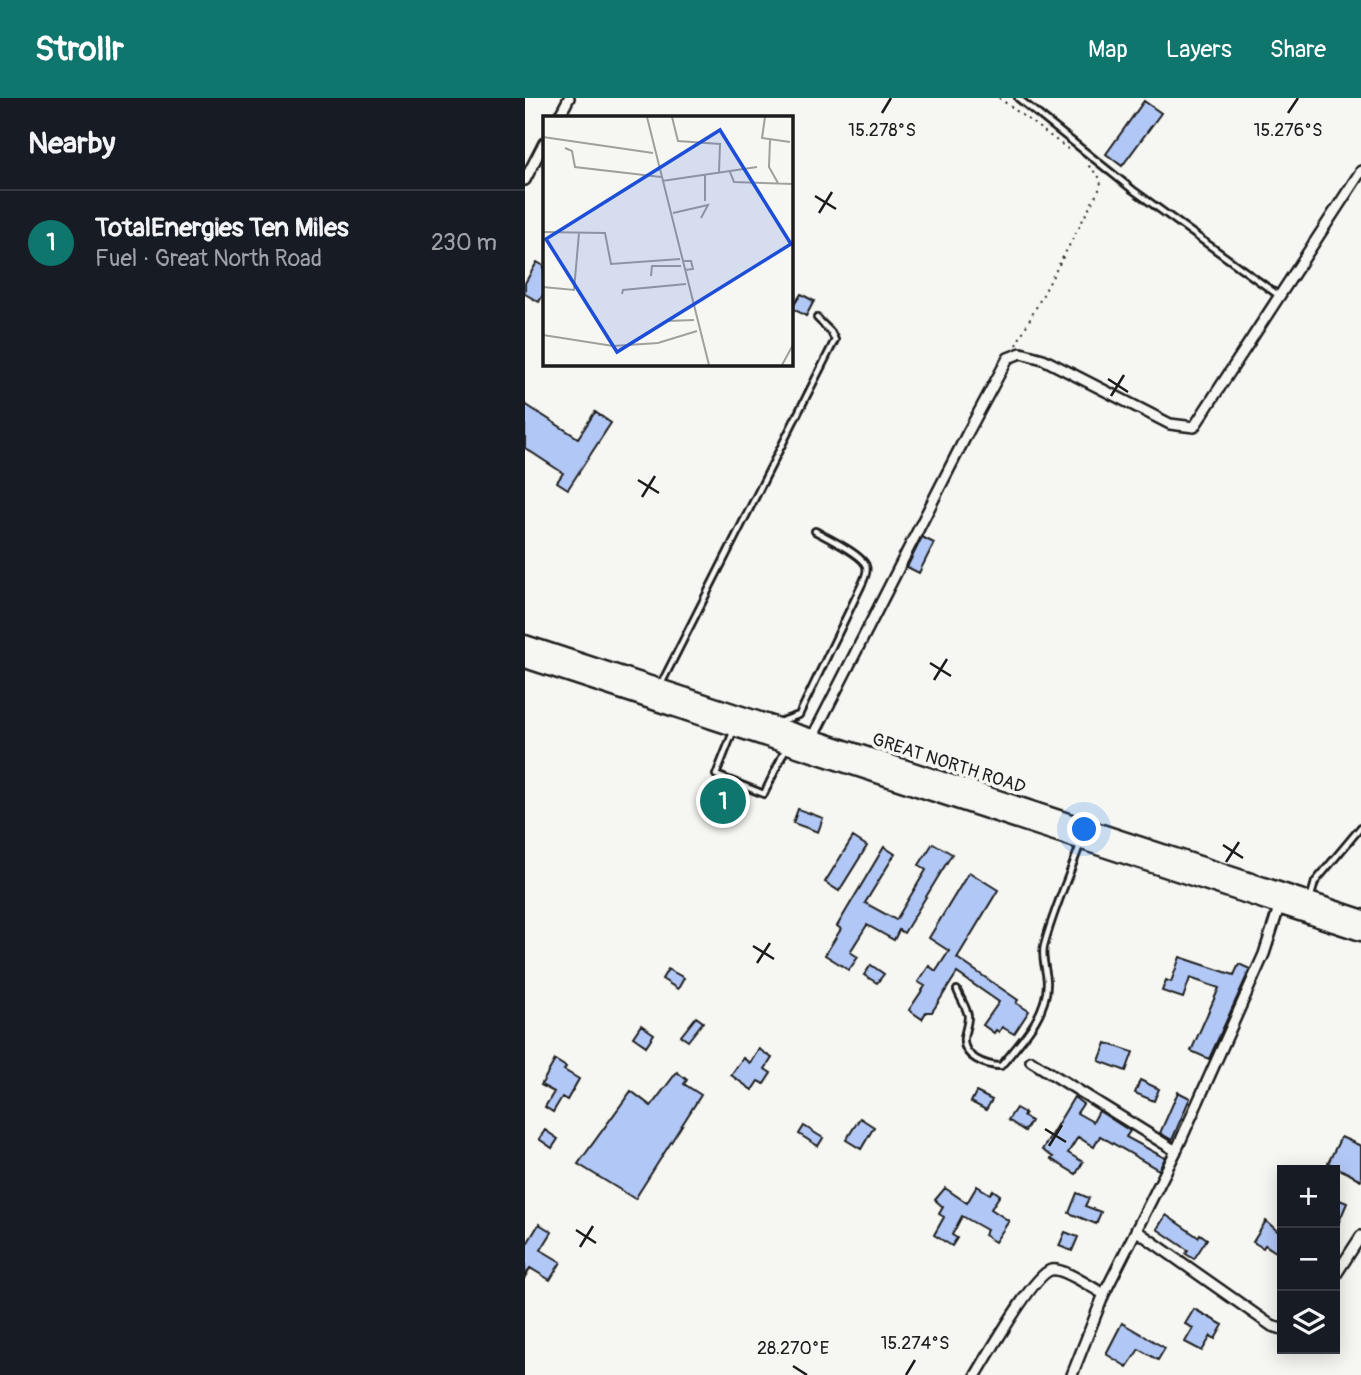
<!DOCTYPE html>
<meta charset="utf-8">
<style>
:root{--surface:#171b24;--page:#242831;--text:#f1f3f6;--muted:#9ea1a6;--line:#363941;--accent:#0f766e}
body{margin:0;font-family:Pangolin,sans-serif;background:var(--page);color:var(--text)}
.controls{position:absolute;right:21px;bottom:21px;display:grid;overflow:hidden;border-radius:0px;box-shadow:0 4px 18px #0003}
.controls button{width:63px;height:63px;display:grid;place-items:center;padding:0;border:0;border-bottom:2px solid var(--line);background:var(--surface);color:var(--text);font:35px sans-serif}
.you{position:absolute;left:560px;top:732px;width:24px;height:24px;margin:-18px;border:5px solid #fff;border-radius:50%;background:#1a73e8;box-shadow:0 0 0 10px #1a73e833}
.badge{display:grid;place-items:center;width:46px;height:46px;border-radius:50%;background:var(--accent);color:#fff;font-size:23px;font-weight:700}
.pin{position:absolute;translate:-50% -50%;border:4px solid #fff;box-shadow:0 2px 7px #0006}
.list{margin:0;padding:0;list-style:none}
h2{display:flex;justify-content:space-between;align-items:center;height:91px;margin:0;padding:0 28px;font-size:30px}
h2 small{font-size:23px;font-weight:400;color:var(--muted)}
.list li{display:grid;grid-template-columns:46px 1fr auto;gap:21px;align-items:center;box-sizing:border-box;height:105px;padding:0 28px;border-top:2px solid var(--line)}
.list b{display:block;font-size:26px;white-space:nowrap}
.list p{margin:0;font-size:23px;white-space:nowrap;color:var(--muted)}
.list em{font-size:23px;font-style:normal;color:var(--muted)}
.icon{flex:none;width:38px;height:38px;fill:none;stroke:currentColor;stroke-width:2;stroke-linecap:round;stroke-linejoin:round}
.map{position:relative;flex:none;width:836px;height:1277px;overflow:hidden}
header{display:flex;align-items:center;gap:42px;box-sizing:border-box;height:98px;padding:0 35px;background:var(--accent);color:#fff}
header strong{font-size:33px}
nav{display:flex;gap:38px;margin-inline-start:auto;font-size:24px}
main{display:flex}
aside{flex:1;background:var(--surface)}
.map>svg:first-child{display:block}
.building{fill:#b1c7f6;stroke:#1c1c1c;stroke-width:2}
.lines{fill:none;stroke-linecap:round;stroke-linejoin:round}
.lane-casing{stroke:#1c1c1c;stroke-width:10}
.street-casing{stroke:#1c1c1c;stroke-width:14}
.highway-casing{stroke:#1c1c1c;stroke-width:21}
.path{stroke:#1c1c1c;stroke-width:2;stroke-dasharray:2 5;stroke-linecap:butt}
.lane{stroke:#f6f6f2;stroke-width:4.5}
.street{stroke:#f6f6f2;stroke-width:9}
.highway{stroke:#f6f6f2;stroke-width:16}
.ticks{fill:none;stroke:#1c1c1c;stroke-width:2.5}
.labels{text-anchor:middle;stroke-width:7;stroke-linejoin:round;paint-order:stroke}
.street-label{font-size:18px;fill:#1c1c1c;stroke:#f6f6f2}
.inset-road{fill:none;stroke:#9f9f9c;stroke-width:2}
.view{fill:#1d4ed8;fill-opacity:0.15;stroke:#1d4ed8;stroke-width:3.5}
.inset-edge{fill:none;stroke:#1c1c1c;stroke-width:3.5}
.ticks-label{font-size:18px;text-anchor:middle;fill:#1c1c1c;stroke:#f6f6f2;stroke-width:7;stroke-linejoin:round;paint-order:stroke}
</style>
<header>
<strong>Strollr</strong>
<nav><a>Map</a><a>Layers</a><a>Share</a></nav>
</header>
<main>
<aside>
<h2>Nearby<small></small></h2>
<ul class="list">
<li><span class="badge">1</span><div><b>TotalEnergies Ten Miles</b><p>Fuel · Great North Road</p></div><em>230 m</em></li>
</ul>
</aside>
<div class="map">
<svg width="836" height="1277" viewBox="0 0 836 1277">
<rect width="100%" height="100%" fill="#f6f6f2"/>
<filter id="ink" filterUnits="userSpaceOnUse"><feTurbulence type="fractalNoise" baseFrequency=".0143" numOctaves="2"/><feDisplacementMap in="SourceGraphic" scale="14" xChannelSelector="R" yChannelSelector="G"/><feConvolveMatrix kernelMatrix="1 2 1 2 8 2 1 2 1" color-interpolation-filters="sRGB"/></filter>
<g filter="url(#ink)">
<path class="building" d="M619,3l17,12 -39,53 -16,-12z
M12,164l7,4v27l-5,9 -14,-8v-11z
M276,196l13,7 -8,15 -14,-8z
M0,306l53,34 17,-26 16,11 -43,66 -11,-7 6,-9 -38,-25z
M397,439l12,6 -15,30 -12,-6z
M273,711l25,9 -5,14 -25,-9z
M328,739l14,9 -28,45 -14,-9z
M408,745l19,11 -48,79 -5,-3 -5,10 -27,-15 -17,27 8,5 -9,13 -24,-15 16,-26 -4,-3 47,-79 11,7 -30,49 31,17 30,-50 -7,-5z
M444,774l29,18 -41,68 61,42 -2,3 13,8 -15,23 -12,-7 -3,5 -3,-2 -2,3 -11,-8 16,-23 -42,-29 -25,39h-6l-4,7 -13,-9 16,-24 -7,-4 11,-16 7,5 13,-20 -20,-13z
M655,859l54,18 5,-11 11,5 -41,90 -18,-8 28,-63 -29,-10 -7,20 -21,-7 4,-11 5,2z
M346,867l13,9 -7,9 -13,-8z
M143,871l16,9 -6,11 -16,-10z
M171,919l7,5 -15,19 -7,-5z
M116,927l13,9 -8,12 -13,-9z
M581,945l27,9 -7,19 -27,-10z
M234,951l13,9 -7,11 6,4 -7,11 -6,-3 -6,9 -21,-15 12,-17 7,5z
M30,962l11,7 -2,3 15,9 -12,21 -5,-3 -9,15 -8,-5 9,-15 -13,-7z
M152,974l10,8 -3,4 17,11 -66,104 -57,-35 53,-73 20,15z
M615,982l19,9 -5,12 -19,-8z
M451,994l16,8 -6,10 -15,-8z
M653,994l12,6 -18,42 -12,-7z
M549,999l9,7 -6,9 16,9 6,-11 31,20 -4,6 39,21 -6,12 -59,-34 -6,11 -16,-10 -10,16 15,9 -7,12 -25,-15 2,-2 -11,-7z
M491,1010l9,5 -2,3 8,5 -6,10 -17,-11z
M335,1020l14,9 -13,22 -15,-9z
M279,1028l19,12 -5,8 -19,-12z
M20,1032l13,9 -6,9 -13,-9z
M816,1039l20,9v34l-33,-17z
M452,1088l13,8 3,-4 7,5 -9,14 18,12 -14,21 -11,-7 3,-5 -25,-14 -10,19 5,3 -5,8 -18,-11 10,-18 -5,-3 4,-7 -8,-7 10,-12 22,15z
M552,1095l12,5 -4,8 16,6 -5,12 -27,-11z
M810,1100l12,5 -12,28z
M641,1117l32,22 2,-3 7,5 -13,20 -8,-5 2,-4 -31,-21z
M741,1123l16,14v21l-17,-11 -2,3 -10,-6z
M14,1126l13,8 -11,18 20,12 -11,18 -20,-12 -5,9v-30z
M540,1134l13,5 -6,14 -13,-5z
M669,1211l29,16 -8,14 -4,-3 -9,15 -17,-9 8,-14 -8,-4z
M597,1225l43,25 -7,12 -19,-11 -12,18 -21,-13z"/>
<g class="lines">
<defs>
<path id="lane" d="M493,0l115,92 145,105
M136,586l174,-344 -4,-8 -14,-14
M254,624l20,-7 64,-133c2,-5 5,-11 3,-16 -3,-11 -40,-29 -51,-35
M208,634l-17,43 48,19 22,-46
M786,798l4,-14 46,-55
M432,892c3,8 10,18 11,26 0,8 -3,14 -4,22 -2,19 22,28 37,28 19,-24 46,-50 46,-83 0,-12 -6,-25 -3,-37 9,-35 24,-67 36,-101"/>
<path id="street" d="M34,19l10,-19
M0,82l19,-37
M287,640l155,-304 41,-76 13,-5 22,6 127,65 24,3 167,-256
M506,963l145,90
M612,1133l135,95 10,3
M810,1178l26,-40
M451,1277c11,-18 58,-101 75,-105 12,-3 41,18 53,24
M547,1277l32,-81 72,-143 88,-197 17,-53"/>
<path id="highway" d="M0,546l836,274
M0,561l836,273"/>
</defs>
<use href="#lane" class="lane-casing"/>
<use href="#street" class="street-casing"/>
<use href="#highway" class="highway-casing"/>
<path class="path" d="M474,0l73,54
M491,247l85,-159 -1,-8 -13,-14"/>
<use href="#lane" class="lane"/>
<use href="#street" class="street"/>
<use href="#highway" class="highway"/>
</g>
</g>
<path class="ticks" d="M357,15l9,-15M763,15l10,-15M290,98l21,13M294,115l13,-21M583,281l20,13M586,298l13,-21M113,382l21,13M117,399l13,-21M405,565l21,13M409,582l13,-21M698,747l20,13M701,764l13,-20M228,848l21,13M232,865l13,-20M520,1031l21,13M524,1048l13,-21M51,1132l20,13M55,1149l13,-21M268,1268l14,9M381,1277l9,-15"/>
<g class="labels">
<g class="street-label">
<text transform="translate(424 665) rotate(18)" y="6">GREAT NORTH ROAD</text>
</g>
</g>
<g transform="translate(18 18)">
<rect width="250" height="250" fill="#f6f6f2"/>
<path class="inset-road" d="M104,1l62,248M129,1l6,24 42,3 -1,29M222,1l-3,21 28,4M0,21l110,16M227,24l-1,27 9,16M22,32l7,3 3,16 86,10M187,56l4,10 60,2M162,58v27M119,65l95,-14M130,97l35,-8 -7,13M0,116l62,1 6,31 69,-5M141,145h7l2,8 -8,1M108,160l1,-10h29M0,171l31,3 5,-57M79,178l1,-4 63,-6M124,205l27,-1M0,219l70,11 45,-3 39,-12M239,249l12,-22"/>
<path class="view" d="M177,14l71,114 -174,108 -71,-113z"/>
<rect width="250" height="250" class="inset-edge"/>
</g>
<g class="ticks-label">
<text x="357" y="38">15.278°S</text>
<text x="763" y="38">15.276°S</text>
<text x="390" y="1251">15.274°S</text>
<text x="268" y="1256">28.270°E</text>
</g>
</svg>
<div class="controls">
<button>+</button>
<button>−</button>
<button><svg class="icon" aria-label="layers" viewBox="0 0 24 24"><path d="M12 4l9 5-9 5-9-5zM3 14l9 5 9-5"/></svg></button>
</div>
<div class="you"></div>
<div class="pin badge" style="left:198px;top:703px">1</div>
</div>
</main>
